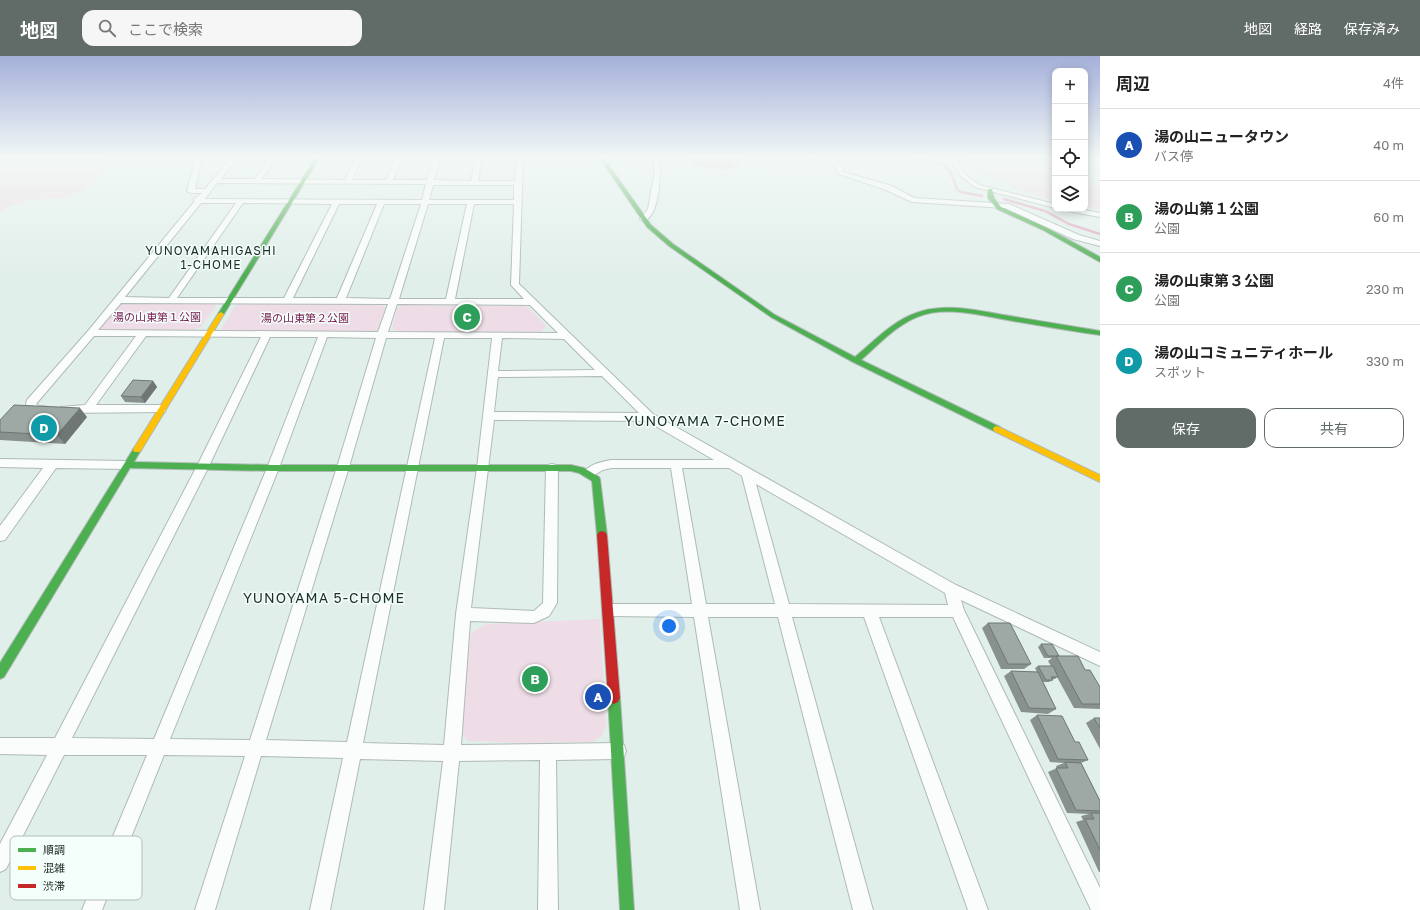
<!DOCTYPE html>
<html lang="ja">
<meta charset="utf-8">
<style>
:root{--surface:#fff;--page:#f6f6f6;--text:#222;--muted:#767676;--line:#e0e0e0;--accent:#616c68}
body{margin:0;font-family:"Golos Text","Noto Sans JP",sans-serif;background:var(--page);color:var(--text)}
.controls{position:absolute;right:12px;top:12px;display:grid;overflow:hidden;border-radius:8px;box-shadow:0 2px 10px #0003}
.controls button{width:36px;height:36px;display:grid;place-items:center;padding:0;border:0;border-bottom:1px solid var(--line);background:var(--surface);color:var(--text);font:20px sans-serif}
.you{position:absolute;left:669px;top:570px;width:14px;height:14px;margin:-10px;border:3px solid #fff;border-radius:50%;background:#1a73e8;box-shadow:0 0 0 6px #1a73e833}
.badge{display:grid;place-items:center;width:26px;height:26px;border-radius:50%;background:var(--accent);color:#fff;font-size:13px;font-weight:700}
.pin{position:absolute;translate:-50% -50%;border:2px solid #fff;box-shadow:0 1px 4px #0006}
.list{margin:0;padding:0;list-style:none}
h2{display:flex;justify-content:space-between;align-items:center;height:52px;margin:0;padding:0 16px;font-size:17px}
h2 small{font-size:13px;font-weight:400;color:var(--muted)}
.list li{display:grid;grid-template-columns:26px 1fr auto;gap:12px;align-items:center;box-sizing:border-box;height:72px;padding:0 16px;border-top:1px solid var(--line)}
.list b{display:block;font-size:15px;white-space:nowrap}
.list p{margin:0;font-size:13px;white-space:nowrap;color:var(--muted)}
.list em{font-size:13px;font-style:normal;color:var(--muted)}
.actions{display:flex;gap:8px;padding:12px 16px}
.actions a{flex:1;padding:9px 0;border:1px solid var(--accent);border-radius:12px;text-align:center;font-size:14px;color:var(--accent)}
.actions .main{background:var(--accent);color:#fff}
.icon{flex:none;width:22px;height:22px;fill:none;stroke:currentColor;stroke-width:2;stroke-linecap:round;stroke-linejoin:round}
.map{position:relative;flex:none;width:1100px;height:854px;overflow:hidden}
header{display:flex;align-items:center;gap:24px;box-sizing:border-box;height:56px;padding:0 20px;background:var(--accent);color:#fff}
header strong{font-size:19px}
nav{display:flex;gap:22px;margin-inline-start:auto;font-size:14px}
.search{width:280px;height:36px;background:var(--page);display:flex;align-items:center;gap:10px;box-sizing:border-box;padding:0 14px;border-radius:12px;color:var(--muted);font-size:15px}
main{display:flex}
aside{flex:1;background:var(--surface)}
.map>svg:first-child{display:block}
.green{fill:#eedde6}
.water{fill:#e0abc5}
.lines{fill:none;stroke-linecap:round;stroke-linejoin:round}
.stream{stroke:#e0abc5;stroke-width:2.5}
.street-casing{stroke:#afbab6;stroke-width:2}
.fast-casing{stroke:#afbab6;stroke-width:2}
.slow-casing{stroke:#afbab6;stroke-width:2}
.jam-casing{stroke:#afbab6;stroke-width:2}
.street{fill:#fafdfc;fill-rule:evenodd}
.fast{fill:#4caf50;fill-rule:evenodd}
.slow{fill:#ffc107;fill-rule:evenodd}
.jam{fill:#c62828;fill-rule:evenodd}
.wall{fill:#88918e}
.shaded-wall{fill:#6f7674}
.building{fill:#9ea9a5;stroke:#6f7674}
.labels{text-anchor:middle;stroke-width:3;stroke-linejoin:round;paint-order:stroke}
.far-park-label{font-size:11px;fill:#791b51;stroke:#f4fefa}
.far-neighbourhood-label{font-size:12px;letter-spacing:1px;fill:#1c312a;stroke:#f4fefa}
.neighbourhood-label{font-size:14px;letter-spacing:1px;fill:#1c312a;stroke:#f4fefa}
.key{fill:#f4fefa;stroke:#b3bdb9;stroke-width:1}
.key-label{font-size:11px;fill:#1c2622}
</style>
<header>
<strong>地図</strong>
<div class="search"><svg class="icon" aria-label="search" viewBox="0 0 24 24"><circle cx="10" cy="10" r="6"/><path d="M15 15l6 6"/></svg>ここで検索</div>
<nav><a>地図</a><a>経路</a><a>保存済み</a></nav>
</header>
<main>
<div class="map">
<svg width="1100" height="854" viewBox="0 0 1100 854">
<rect width="100%" height="100%" fill="#e1efea"/>
<path class="green" d="M0,101h107l1,4 -6,13 -26,20 -10,4 -35,2 -17,5 -14,6z
M961,101h94l-7,2 7,6v36l-41,-13 -7,-5 -29,-10 -8,-5z
M1085,123l15,8v23l-15,-3z
M124,247h88l4,3 -16,22 -10,3h-87l-4,-3 18,-22z
M240,248h138l8,3 -7,23 -7,3 -145,-1 -6,-3 14,-23z
M403,249l120,1 6,2 18,18 -7,7 -142,-1 -6,-3 5,-21z
M600,563l6,106 -4,11 -9,6 -72,1 -53,-2 -8,-9 11,-99 15,-9z"/>
<path class="water" d="M688,101h57l1,1 -11,5 4,2 -13,4 -33,-3z"/>
<g class="lines">
<path class="stream" d="M907,101l38,8 6,8 6,16 4,3 21,4
M1004,143l41,12 24,13 31,10"/>
<defs>
<path id="street" d="M196,101h6l-7,32h10l27,-32h6l-17,22h34l16,-22h6l-15,22 83,1 11,-23h6l-10,23h34l10,-23h6l-9,23h34l7,-23h6l-6,23 37,1 5,-24h6l-4,24h37l2,-24h6l-4,127 134,130 303,171 144,67v14l-139,-66 3,10 136,278v22h-9l-138,-293h-74l109,293h-20l-104,-293h-72l81,293h-20l-75,-293h-70l52,293h-20l-46,-293 -85,-1 -5,-2 -2,-4 2,-4 5,-2h83l-21,-136h-60l-8,2 -14,8 -4,-1 -2,-3c5,-10 18,-12 28,-14h103l-67,-39 -153,-1 -23,188 63,3 9,-8 3,-135 2,-3 4,-1 4,1 2,3 -1,135 -8,13 -15,7 -64,-2 -9,124 157,-2 6,2 2,6 -2,6 -6,2 -62,1 2,150h-20l2,-150 -81,1 -15,149h-20l19,-149 -83,-2 -30,151h-20l33,-152 -82,-2 -46,154h-20l50,-154 -81,-1 -62,155h-20l65,-155h-83l-58,114 -6,3v-28l47,-89 -47,-1v-16h55l142,-272 64,-129 -115,-1 -50,69h65l4,1 1,3 -1,3 -104,1 -1,-3 1,-3 24,-2 51,-69h-42l-58,68 3,2 10,1 1,3 -1,3c-10,2 -21,1 -23,-10l1,-3 61,-69 106,-129v-3l8,-6h-11l-4,-2zM217,127l209,1 -4,16 -217,-1zM433,129h81v15h-85zM201,147h35l-67,95 -44,-1zM243,147l89,1 -48,94h-107zM339,148h38l-40,94h-44zM384,148h37l-31,95 -44,-1zM428,148h39l-21,95h-47zM474,148h40l-3,81 13,14h-69zM121,247l267,1 -10,28 -280,-2zM397,248l133,1 28,28 -170,-1zM270,281h48l-51,131 -113,271 -82,-1 137,-272zM327,281l49,1 -39,129 -87,273 -80,-1 109,-271zM386,282h49l-88,404 -81,-2 83,-273zM444,282h48l-15,130 -21,146 -12,131 -81,-2zM502,282l62,1 31,31 -97,1zM602,320l37,37 -145,-1 4,-35zM682,412h47l13,8 33,128h-69zM756,428l189,109 3,12 -159,-1z
M654,101h6c0,15 1,58 -16,64l-4,-2 8,-10 6,-33z
M806,101c11,0 30,1 38,9l-1,6 49,14 22,12 95,6 70,31 21,6v5l-27,-7 -68,-31 -93,-6 -26,-12 -47,-16 -3,-3 1,-4 -1,-2 -29,-7z
M947,101h6l13,18 13,10 76,19v4l-80,-21 -13,-10z
M1063,153h16l21,4v4l-33,-6z
M0,403l128,2 4,1 2,3 -2,3 -4,1 -72,-1 -51,72 -5,1v-15l43,-58 -43,-1z"/>
<path id="fast" d="M316,101h4l-96,157 -3,2 -2,-1 -1,-1z
M599,101h4l48,68 22,19 102,71 80,42c18,-15 35,-33 56,-42 33,-15 71,-3 105,2 28,5 56,9 84,14v4c-29,-4 -58,-9 -87,-14 -30,-5 -67,-16 -96,-4 -22,9 -39,28 -56,43l139,67 1,2 -1,2h-6l-141,-69 -82,-45 -102,-71 -22,-19z
M988,133h4l2,9 7,9 46,21 53,29v5l-57,-32 -46,-21 -9,-11z
M137,391l4,3 -7,12 139,3h298l13,3 15,9 1,2 7,56 -2,3 -3,1 -3,-1 -2,-3 -5,-54 -13,-8 -8,-2h-298l-143,-3 -126,209 -4,2v-16l134,-215z
M614,636l4,2 2,4 14,212h-14l-12,-212 2,-4z"/>
<path id="slow" d="M221,256l3,2 -84,138h-6l-1,-2 1,-2 84,-134z
M997,370l103,49v7l-106,-51 -1,-2 1,-2z"/>
<path id="jam" d="M602,475l3,1 2,3 13,163 -2,4 -4,2 -4,-2 -2,-4 -11,-163 2,-3z"/>
</defs>
<use href="#street" class="street-casing"/>
<use href="#fast" class="fast-casing"/>
<use href="#slow" class="slow-casing"/>
<use href="#jam" class="jam-casing"/>
<use href="#street" class="street"/>
<use href="#fast" class="fast"/>
<use href="#slow" class="slow"/>
<use href="#jam" class="jam"/>
</g>
<path class="wall" d="M153,325l4,6 -12,16 -20,-1 -4,-6z
M87,361l-22,27 -65,-4v-20z
M988,567l43,41 -7,5h-23l-19,-41z
M1041,588l18,12 26,14 15,17v22l-26,-1 -17,-31 -2,2h-2v1l-4,2h-6l13,27 -8,5 -27,-2 -17,-36 7,-5 26,1 -2,-4 3,-2h13l-3,-5 4,-3h-8l-6,-11z
M1037,659l38,27 13,18 -7,3 19,38v12h-2h2v59h-1l-23,-50 7,-2 -2,-4 8,-2 -22,-1 -19,-41 9,-4 -1,-2 8,-3 -14,-1 -20,-42z
M1094,662h6v31l-14,-26z"/>
<path class="shaded-wall" d="M153,325l4,6 -12,16 -4,-6z
M80,352l7,9 -22,27 -8,-9z"/>
<path class="building" d="M133,324l20,1 -12,16 -20,-1z
M14,349l66,3 -23,27 -57,-3v-12z
M988,567h22l21,41h-23z
M1041,588h11l7,12h-11z
M1056,600h22l7,14h5l10,17v17h-18z
M1038,610h15l5,11h-7l2,3h-7z
M1011,615l27,1 18,37 -27,-1z
M1037,659l25,1 13,26h4l9,18 -30,-1z
M1094,662h6v10z
M1065,706l16,1 19,38v10l-24,-1 -20,-42h12z
M1091,757h9v37l-15,-31h9z"/>
<linearGradient id="sky" x2="0" y2="1"><stop stop-color="#a5b0da"/><stop offset="0.46" stop-color="#f2f8f6"/><stop offset="1" stop-color="#f2f8f6" stop-opacity="0"/></linearGradient>
<rect width="1100" height="220" fill="url(#sky)"/>
<g class="labels">
<g class="far-park-label">
<text x="157" y="265">湯の山東第１公園</text>
<text x="305" y="266">湯の山東第２公園</text>
</g>
<g class="far-neighbourhood-label">
<text x="211" y="199">YUNOYAMAHIGASHI<tspan x="211" dy="14">1-CHOME</tspan></text>
</g>
<g class="neighbourhood-label">
<text x="705" y="370">YUNOYAMA 7-CHOME</text>
<text x="324" y="547">YUNOYAMA 5-CHOME</text>
</g>
</g>
<rect x="10" y="780" width="132" height="64" rx="6" class="key"/>
<rect x="18" y="792" width="18" height="4" fill="#4caf50"/>
<rect x="18" y="810" width="18" height="4" fill="#ffc107"/>
<rect x="18" y="828" width="18" height="4" fill="#c62828"/>
<g class="key-label">
<text x="43" y="798">順調</text>
<text x="43" y="816">混雑</text>
<text x="43" y="834">渋滞</text>
</g>
</svg>
<div class="controls">
<button>+</button>
<button>−</button>
<button><svg class="icon" aria-label="locate" viewBox="0 0 24 24"><circle cx="12" cy="12" r="6"/><path d="M12 2v4M12 18v4M2 12h4M18 12h4"/></svg></button>
<button><svg class="icon" aria-label="layers" viewBox="0 0 24 24"><path d="M12 4l9 5-9 5-9-5zM3 14l9 5 9-5"/></svg></button>
</div>
<div class="you"></div>
<div class="pin badge" style="left:598px;top:641px;background:#1a4fb4">A</div>
<div class="pin badge" style="left:535px;top:623px;background:#2e9e5b">B</div>
<div class="pin badge" style="left:467px;top:261px;background:#2e9e5b">C</div>
<div class="pin badge" style="left:44px;top:372px;background:#0f9aa8">D</div>
</div>
<aside>
<h2>周辺<small>4件</small></h2>
<ul class="list">
<li><span class="badge" style="background:#1a4fb4">A</span><div><b>湯の山ニュータウン</b><p>バス停</p></div><em>40 m</em></li>
<li><span class="badge" style="background:#2e9e5b">B</span><div><b>湯の山第１公園</b><p>公園</p></div><em>60 m</em></li>
<li><span class="badge" style="background:#2e9e5b">C</span><div><b>湯の山東第３公園</b><p>公園</p></div><em>230 m</em></li>
<li><span class="badge" style="background:#0f9aa8">D</span><div><b>湯の山コミュニティホール</b><p>スポット</p></div><em>330 m</em></li>
</ul>
<div class="actions"><a class="main">保存</a><a>共有</a></div>
</aside>
</main>
